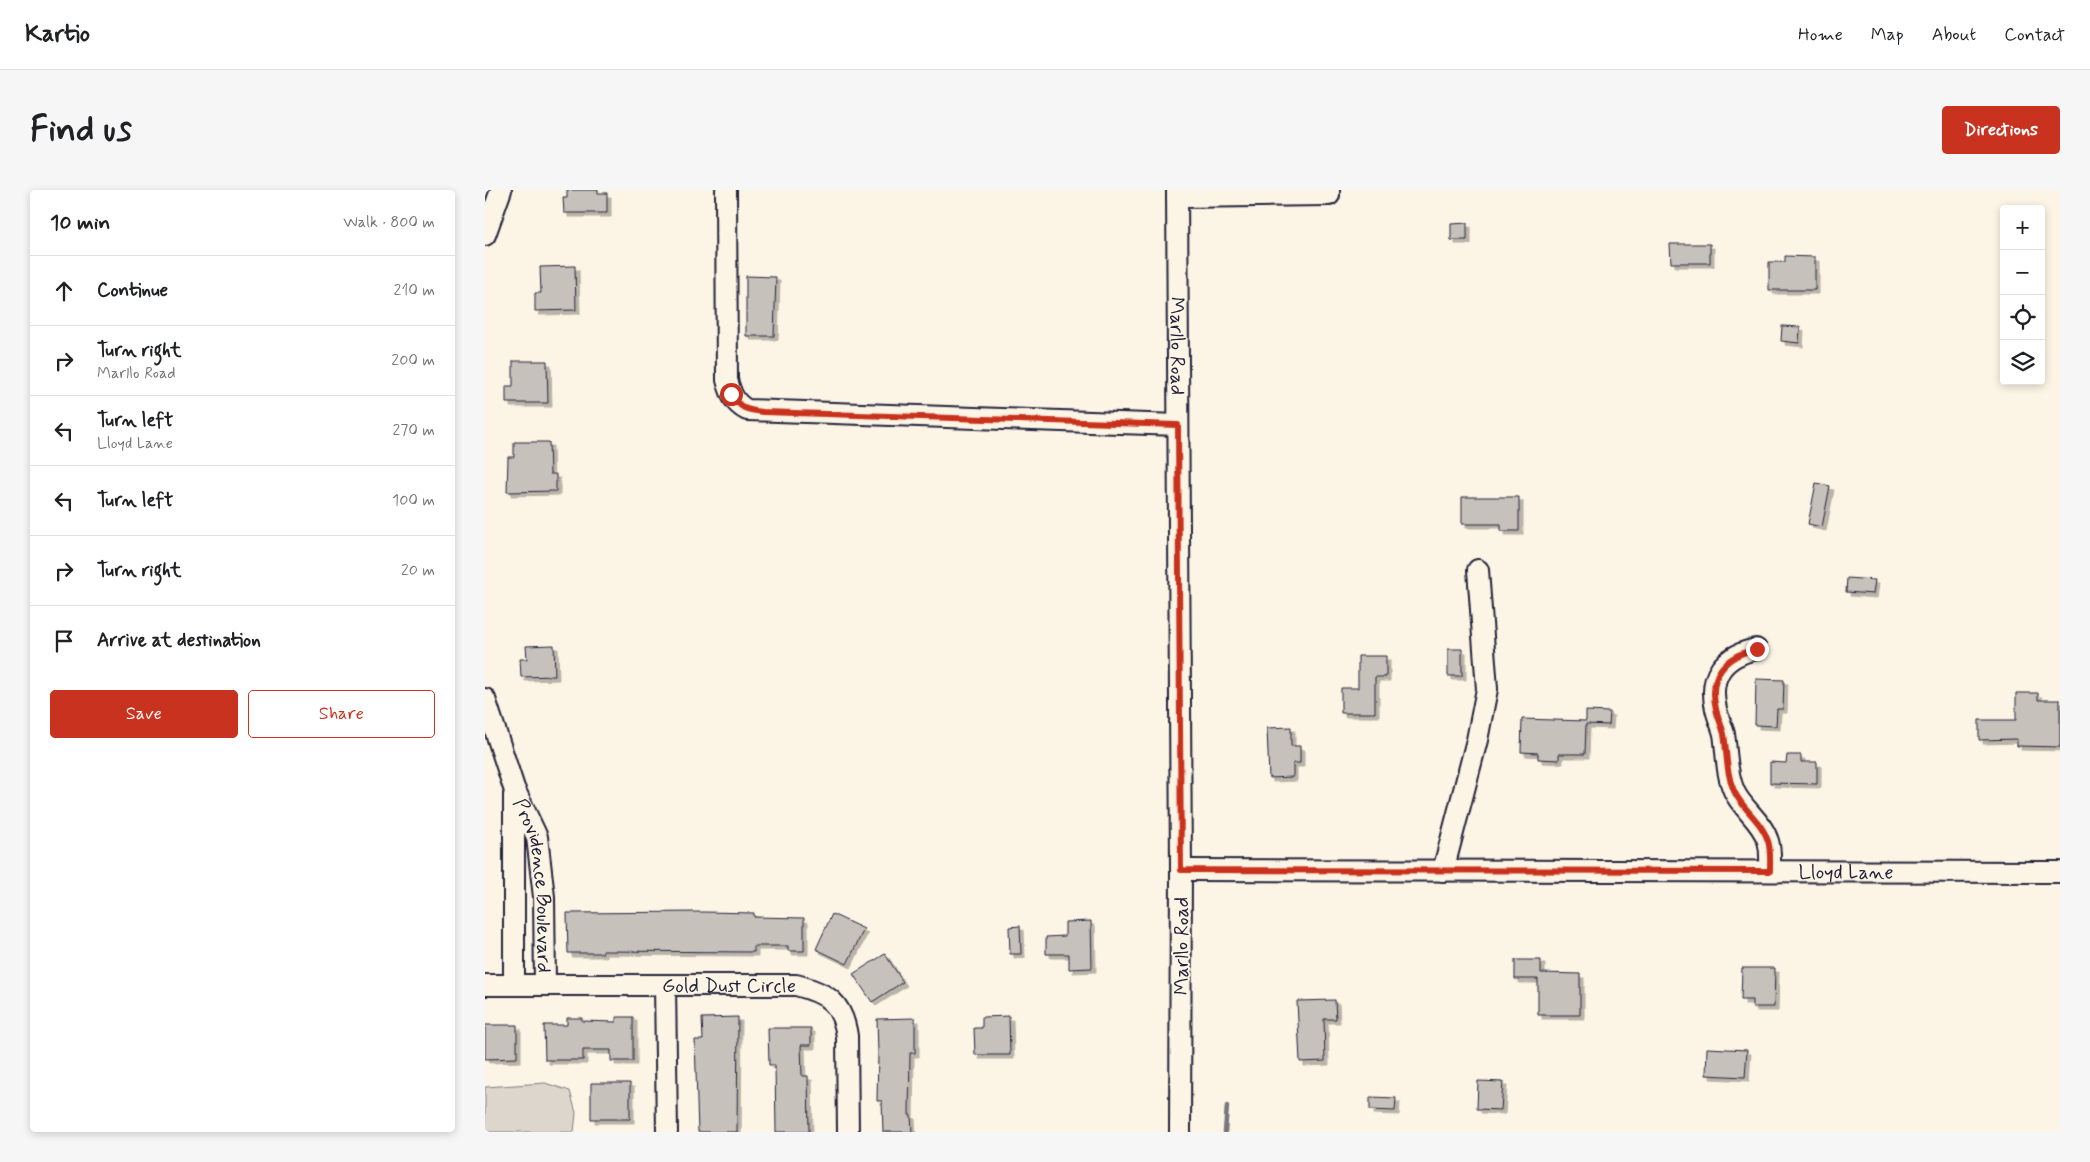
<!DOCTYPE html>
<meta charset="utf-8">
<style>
:root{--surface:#fff;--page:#f6f6f6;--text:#202124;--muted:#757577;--line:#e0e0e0;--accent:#c8321e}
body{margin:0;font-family:Mynerve,sans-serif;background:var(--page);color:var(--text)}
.controls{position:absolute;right:15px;top:15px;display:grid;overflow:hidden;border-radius:5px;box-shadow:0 2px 8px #0003}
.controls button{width:45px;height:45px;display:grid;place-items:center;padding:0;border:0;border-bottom:1px solid var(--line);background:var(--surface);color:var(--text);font:25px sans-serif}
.stop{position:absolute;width:15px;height:15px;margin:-11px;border:4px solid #c8321e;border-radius:50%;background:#fff}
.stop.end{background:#c8321e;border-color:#fff;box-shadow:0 1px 5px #0008}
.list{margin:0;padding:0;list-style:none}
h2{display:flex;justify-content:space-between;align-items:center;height:65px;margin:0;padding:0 20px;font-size:21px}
h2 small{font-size:16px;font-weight:400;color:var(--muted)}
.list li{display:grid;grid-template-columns:32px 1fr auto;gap:15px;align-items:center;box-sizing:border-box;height:70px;padding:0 20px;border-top:1px solid var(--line)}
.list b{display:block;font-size:19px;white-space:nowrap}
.list p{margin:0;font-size:16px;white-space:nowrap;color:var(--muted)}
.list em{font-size:16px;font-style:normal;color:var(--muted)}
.actions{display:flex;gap:10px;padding:15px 20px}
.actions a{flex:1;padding:11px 0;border:1px solid var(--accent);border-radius:5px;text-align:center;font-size:18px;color:var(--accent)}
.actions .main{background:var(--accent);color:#fff}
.icon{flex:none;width:28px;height:28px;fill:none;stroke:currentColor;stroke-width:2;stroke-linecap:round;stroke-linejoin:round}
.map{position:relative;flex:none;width:1575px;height:942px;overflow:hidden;border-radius:5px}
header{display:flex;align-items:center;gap:30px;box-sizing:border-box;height:70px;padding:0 25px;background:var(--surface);border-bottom:1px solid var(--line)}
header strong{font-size:24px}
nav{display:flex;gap:28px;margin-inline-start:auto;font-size:18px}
.intro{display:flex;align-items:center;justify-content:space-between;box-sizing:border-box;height:120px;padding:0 30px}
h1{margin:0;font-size:35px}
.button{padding:12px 22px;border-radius:5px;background:var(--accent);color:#fff;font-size:18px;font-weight:700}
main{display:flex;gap:30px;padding:0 30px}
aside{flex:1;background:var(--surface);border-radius:5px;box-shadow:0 2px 8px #0003}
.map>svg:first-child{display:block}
.green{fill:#dcd6cc;stroke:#7f7c84}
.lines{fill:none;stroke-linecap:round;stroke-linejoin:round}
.stream{stroke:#78757e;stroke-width:4.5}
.building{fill:#c6c1bb;stroke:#22223b;filter:url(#shadow)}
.minor-casing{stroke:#22223b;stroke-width:24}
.minor{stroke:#fcf5e5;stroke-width:20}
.route{stroke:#c8321e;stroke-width:6}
.labels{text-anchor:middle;stroke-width:4;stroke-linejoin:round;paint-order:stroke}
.street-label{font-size:20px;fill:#22223b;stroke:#fcf5e5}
</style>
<header>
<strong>Kartio</strong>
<nav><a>Home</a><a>Map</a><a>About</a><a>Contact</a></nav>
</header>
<div class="intro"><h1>Find us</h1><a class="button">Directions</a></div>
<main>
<aside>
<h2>10 min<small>Walk · 800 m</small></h2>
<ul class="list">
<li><svg class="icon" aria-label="ahead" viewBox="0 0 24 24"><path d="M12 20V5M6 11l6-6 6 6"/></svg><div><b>Continue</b></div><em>210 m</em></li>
<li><svg class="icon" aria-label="right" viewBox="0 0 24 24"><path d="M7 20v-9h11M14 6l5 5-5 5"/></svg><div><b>Turn right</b><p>Marllo Road</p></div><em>200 m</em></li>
<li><svg class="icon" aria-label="left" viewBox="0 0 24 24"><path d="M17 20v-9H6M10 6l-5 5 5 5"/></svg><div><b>Turn left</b><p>Lloyd Lane</p></div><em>270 m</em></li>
<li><svg class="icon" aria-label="left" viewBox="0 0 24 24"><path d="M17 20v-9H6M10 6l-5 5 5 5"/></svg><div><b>Turn left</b></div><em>100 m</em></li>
<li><svg class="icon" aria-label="right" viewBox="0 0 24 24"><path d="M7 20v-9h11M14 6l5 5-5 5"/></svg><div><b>Turn right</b></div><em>20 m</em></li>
<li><svg class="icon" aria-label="arrive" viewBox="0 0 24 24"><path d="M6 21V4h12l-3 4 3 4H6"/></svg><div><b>Arrive at destination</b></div></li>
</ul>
<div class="actions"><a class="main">Save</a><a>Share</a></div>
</aside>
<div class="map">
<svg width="1575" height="942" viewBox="0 0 1575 942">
<defs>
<filter id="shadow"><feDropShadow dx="4" dy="4" stdDeviation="0" flood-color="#0004"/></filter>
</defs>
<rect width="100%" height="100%" fill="#fcf5e5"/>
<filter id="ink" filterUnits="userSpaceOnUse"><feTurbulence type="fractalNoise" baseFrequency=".02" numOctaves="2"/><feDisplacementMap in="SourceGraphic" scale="10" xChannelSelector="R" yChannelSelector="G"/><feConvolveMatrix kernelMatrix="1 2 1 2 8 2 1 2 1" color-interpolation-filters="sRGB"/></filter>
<g filter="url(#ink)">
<path class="green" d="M60,893l25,8 6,22 -2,19h-89v-45z"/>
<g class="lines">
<path class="stream" d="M740,942l2,-26"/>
</g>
<path class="building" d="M82,0h31v3h9v20h-43l-1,-15h4z
M982,33v17h-16v-16z
M1185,54h40v19h-39z
M1300,66l30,1v33h-46v-28h16z
M90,76l1,44 -41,1v-18h6l-1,-26z
M261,86l30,1 -2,59h-28z
M1297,136l18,1 -1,16 -18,-2z
M28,171h34l1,42h-42v-17h7z
M29,252h35l1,32h6v17l-49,1 1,-35h6z
M1331,293l14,3 -8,41 -14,-3z
M977,307h57v34h-18v-7h-39z
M1362,388l28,2 -2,14 -27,-2z
M69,455l1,31 -34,1 -1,-18h7l-1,-13z
M963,459h14v27h-14z
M873,466h28v21h-11v36h-34v-25h17z
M1271,489l28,1 -1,29h-6l-1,17 -21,-1z
M1531,503h22v7h22v47l-43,-1v-7l-38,1v-20h37z
M1101,521l24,1 -1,13 -23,-1 -1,30h-26v6l-21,-1v-6l-17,-1 1,-33 64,2z
M806,537v19h9v17h-7v14l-24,1 -2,-50z
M1302,565h14v7h16v22l-47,-1v-21l16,1z
M218,722l51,1v4l50,1v33h-16v-5h-34v6l-151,-1v2h-35l-1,-40z
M347,724l32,15 -17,35 -31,-15z
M606,731l1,47 -23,1v-15h-23v-17l19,-1v-14z
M535,736l1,28h-11l-1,-27z
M400,764l18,28 -31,20 -19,-28z
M1030,770h26v13l39,1v41h-42v-36h-23z
M1257,778h33l-1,39h-22v-7h-11z
M850,810l1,19h-12l1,42 -25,1 -3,-61z
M524,826l1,39h-35l-1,-27h8v-11z
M131,827h17v44h-22v-11h-28v10h-38l-1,-35h23v-7h15v3l34,1z
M253,827l-1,115h-39l-3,-92h8l-1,-22z
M430,828v35h-5l-1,62h2l1,17h-29l-1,-31h-5l1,-48 -1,-34z
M0,835h32v33l-32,1z
M283,838h43v17h-10l1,31h6l1,56h-33l-1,-67h-6z
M1222,858l40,2 -2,27 -39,-2z
M993,891l25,1 -2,28 -24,-1z
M106,893h39v36h-39z
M885,907l26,1 -1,13 -25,-1z"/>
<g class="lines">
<defs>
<g id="minor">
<path d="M241,0l1,190c4,14 7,23 20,30l431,15"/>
<path id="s1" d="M692,0l4,680 -1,262"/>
<path d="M692,7l152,-2v-5"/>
<path d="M0,45l16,-45"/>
<path d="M1271,459c-32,7 -48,26 -40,60 2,9 6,17 8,25 3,19 2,39 10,57 8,18 28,30 34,50 3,9 2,20 2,30"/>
<path id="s2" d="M0,509l29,89 23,49 7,60 1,88"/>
<path d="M29,605v190"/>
<path id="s3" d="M696,680l879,2"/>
<path d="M958,681l34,-131 10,-51 -9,-119"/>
<path id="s4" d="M0,795h311c31,8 46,17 51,51l1,96"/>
<path d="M180,795l2,147"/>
</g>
</defs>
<use href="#minor" class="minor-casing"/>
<use href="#minor" class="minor"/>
</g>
</g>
<g class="lines" filter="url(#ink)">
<path class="route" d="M246,204c10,15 14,16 32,18l415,13 3,445 589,1c0,-10 1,-21 -2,-30 -6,-20 -26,-32 -34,-50 -8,-18 -7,-38 -10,-57 -2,-8 -6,-16 -8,-25 -8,-34 8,-53 41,-60"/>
</g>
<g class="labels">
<g class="street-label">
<text dy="7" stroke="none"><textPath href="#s1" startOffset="156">Marllo Road</textPath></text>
<text dy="7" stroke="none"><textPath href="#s3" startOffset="665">Lloyd Lane</textPath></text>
<text dy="7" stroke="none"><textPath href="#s2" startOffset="195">Providence Boulevard</textPath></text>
<text transform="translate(696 756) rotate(-90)" y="7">Marllo Road</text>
<text dy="7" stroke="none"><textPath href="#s4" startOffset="244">Gold Dust Circle</textPath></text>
</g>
</g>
</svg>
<div class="controls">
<button>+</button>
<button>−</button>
<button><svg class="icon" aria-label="locate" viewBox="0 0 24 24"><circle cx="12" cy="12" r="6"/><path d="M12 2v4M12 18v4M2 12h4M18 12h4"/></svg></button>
<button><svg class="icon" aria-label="layers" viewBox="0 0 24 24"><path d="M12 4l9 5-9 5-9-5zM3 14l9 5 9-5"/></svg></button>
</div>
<div class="stop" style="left:246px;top:204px"></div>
<div class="stop end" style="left:1272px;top:459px"></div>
</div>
</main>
